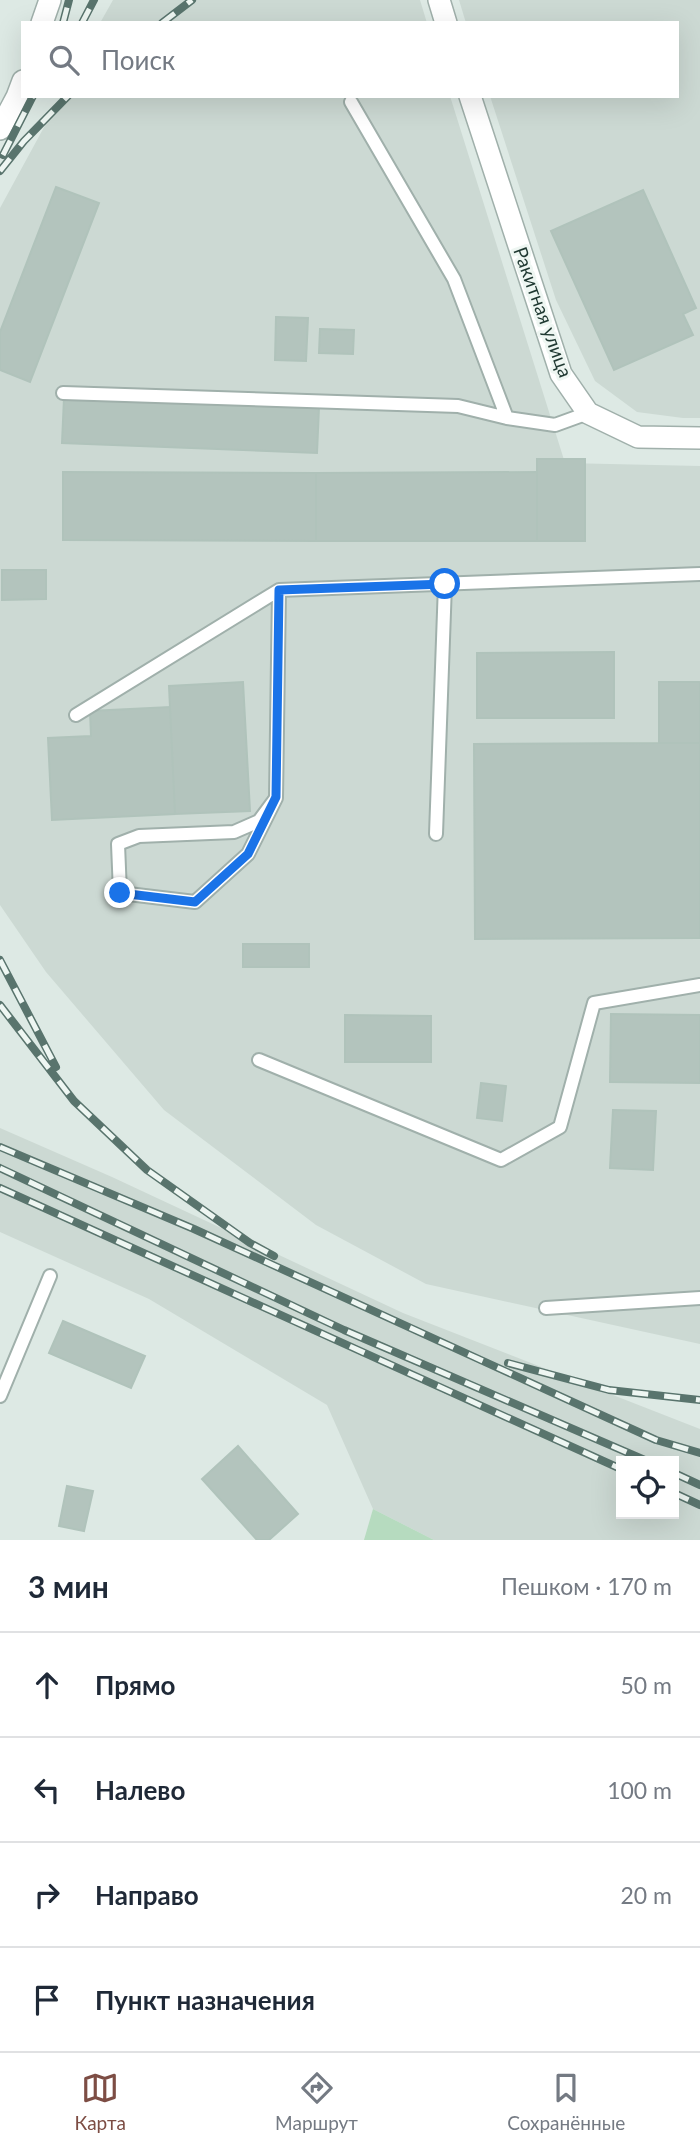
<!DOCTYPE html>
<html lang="ru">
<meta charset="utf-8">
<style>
:root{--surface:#fff;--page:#f2f2f3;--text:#1f2937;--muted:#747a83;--line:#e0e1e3;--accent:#7d4d44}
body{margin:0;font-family:Lato,sans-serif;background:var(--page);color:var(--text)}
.controls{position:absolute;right:21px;bottom:21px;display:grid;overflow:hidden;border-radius:0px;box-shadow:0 7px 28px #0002}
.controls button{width:63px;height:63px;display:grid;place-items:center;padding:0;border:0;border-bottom:2px solid var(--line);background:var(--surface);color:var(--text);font:35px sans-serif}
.stop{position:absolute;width:21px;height:21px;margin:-16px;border:5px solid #1a73e8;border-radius:50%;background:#fff}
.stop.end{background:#1a73e8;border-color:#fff;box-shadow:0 2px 7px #0008}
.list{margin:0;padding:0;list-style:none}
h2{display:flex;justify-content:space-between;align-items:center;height:91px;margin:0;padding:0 28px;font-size:30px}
h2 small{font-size:23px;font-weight:400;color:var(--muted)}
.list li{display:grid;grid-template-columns:46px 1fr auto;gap:21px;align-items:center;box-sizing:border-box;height:105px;padding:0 28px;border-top:2px solid var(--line)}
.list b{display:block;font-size:26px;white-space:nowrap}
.list em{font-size:23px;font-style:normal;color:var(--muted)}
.icon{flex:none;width:38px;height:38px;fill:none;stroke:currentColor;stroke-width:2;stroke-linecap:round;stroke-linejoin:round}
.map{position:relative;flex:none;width:700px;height:1540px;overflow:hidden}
.search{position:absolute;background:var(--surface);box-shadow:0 7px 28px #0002;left:21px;right:21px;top:21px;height:77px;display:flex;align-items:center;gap:18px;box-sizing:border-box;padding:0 24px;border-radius:0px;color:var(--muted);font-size:26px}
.sheet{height:511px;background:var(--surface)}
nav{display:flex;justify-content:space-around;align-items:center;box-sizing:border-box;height:98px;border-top:2px solid var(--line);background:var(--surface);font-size:19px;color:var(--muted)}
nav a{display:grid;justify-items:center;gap:4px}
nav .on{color:var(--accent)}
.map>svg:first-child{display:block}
.built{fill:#ccd9d3;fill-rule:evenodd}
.green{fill:#b6dbbf}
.building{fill:#b3c4bd;stroke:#b0c3bb;stroke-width:2}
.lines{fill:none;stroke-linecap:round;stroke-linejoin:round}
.lane-casing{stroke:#a0b0ab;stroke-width:16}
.street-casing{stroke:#a0b0ab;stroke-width:24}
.lane{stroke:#fff;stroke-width:12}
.street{stroke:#fff;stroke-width:21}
.rail-casing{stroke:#59746d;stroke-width:8}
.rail{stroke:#eef6f2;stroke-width:5;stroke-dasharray:16;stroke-linecap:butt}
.route{stroke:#1a73e8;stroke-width:9}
.labels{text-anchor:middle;stroke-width:6;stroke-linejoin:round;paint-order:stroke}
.street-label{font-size:19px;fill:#1f3831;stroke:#eef6f2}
</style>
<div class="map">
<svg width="700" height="1540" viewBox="0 0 700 1540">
<rect width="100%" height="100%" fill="#dde9e4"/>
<path class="built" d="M113,0h307l7,23h-327z
M459,0h241v418h-17l-46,-6 -42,-31 -39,-81 -66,-204h187v-73h-211z
M61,96h389l115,367 135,3v878l-274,-60 -110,-59 -152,-115 -118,-138 -46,-67v-697z
M0,1128l112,49 291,136 297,116v111h-266l-61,-31 -46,-104 -178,-106 -149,-67zM674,1461v53h-53v-53z"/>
<path class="green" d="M373,1509l61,31h-70z"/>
<path class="building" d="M56,187l43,16 -69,179 -30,-12v-38z
M643,190l53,118 -13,6 10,21 -79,35 -63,-139z
M276,317l32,1 -2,43 -31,-1z
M320,329l34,1 -1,24 -34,-1z
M64,398l255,9 -2,46 -255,-10z
M537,459h48v82h-48z
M63,472l253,1v68l-253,-1z
M537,472v69h-221v-68z
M2,570h44v29l-44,1z
M614,652v66h-137v-65z
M243,682l7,129 -75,3 -6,-128z
M659,682h41v61h-41z
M170,707l5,107 -123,6 -4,-82 43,-2 -1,-25z
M659,743h41v195l-225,1 -1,-195z
M243,944h66v23h-66z
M611,1014l89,1v68l-90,-1z
M345,1015l86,1v46h-86z
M481,1083l25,3 -4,35 -25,-3z
M613,1110l43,1 -3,59 -43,-2z
M63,1321l82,35 -14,32 -82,-35z
M238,1446l60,68 -29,26h-12l-55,-61z
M67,1486l26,5 -9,40 -25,-5z"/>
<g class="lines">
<defs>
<path id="lane" d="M351,102l103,177 53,139
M63,393l395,13 49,12 48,7 33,-12
M76,715l203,-125
M276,798l-17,23 -25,11 -95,4 -21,8 2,49 75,9 53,-48 28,-56 3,-208 421,-16
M436,834l9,-250
M259,1060l242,100 59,-33 34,-124 106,-18
M546,1308l154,-10
M0,1396l50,-120"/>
<path id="street" d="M439,0l7,23
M42,23l8,-23
M470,96l91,278 27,39 50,24 62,1
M0,129l17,-32 6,-16"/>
</defs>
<use href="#lane" class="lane-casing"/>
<use href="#street" class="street-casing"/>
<use href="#lane" class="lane"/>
<use href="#street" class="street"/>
<defs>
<path id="rail" d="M63,23l6,-23
M82,23l12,-23
M162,23l30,-23
M3,155l30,-59
M0,171l24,-30 44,-45
M0,960l56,107
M0,1005l74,96 73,69 103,73 24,13
M0,1147l194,82 462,211 44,13
M0,1168l344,162 303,131
M0,1188l621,281
M508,1363l101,27 91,10
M674,1473l26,12
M674,1493l26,12"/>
</defs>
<use href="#rail" class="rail-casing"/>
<use href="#rail" class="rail"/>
</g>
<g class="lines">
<path class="route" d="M120,893l75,9 53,-48 28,-57 3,-207 166,-6"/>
</g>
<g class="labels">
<g class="street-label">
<text transform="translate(543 312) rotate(70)" y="7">Ракитная улица</text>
</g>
</g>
</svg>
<div class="controls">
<button><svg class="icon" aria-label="locate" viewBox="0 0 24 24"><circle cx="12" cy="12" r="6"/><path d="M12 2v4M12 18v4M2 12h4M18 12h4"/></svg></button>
</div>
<div class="stop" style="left:445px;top:584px"></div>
<div class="stop end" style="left:120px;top:893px"></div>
<div class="search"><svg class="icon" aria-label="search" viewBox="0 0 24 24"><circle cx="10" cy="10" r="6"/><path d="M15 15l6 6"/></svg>Поиск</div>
</div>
<section class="sheet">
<h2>3 мин<small>Пешком · 170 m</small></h2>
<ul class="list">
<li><svg class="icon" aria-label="ahead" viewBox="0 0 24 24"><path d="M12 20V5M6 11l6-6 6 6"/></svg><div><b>Прямо</b></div><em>50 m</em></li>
<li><svg class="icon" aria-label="left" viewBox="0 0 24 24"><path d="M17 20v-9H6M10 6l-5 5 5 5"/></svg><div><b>Налево</b></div><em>100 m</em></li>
<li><svg class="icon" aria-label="right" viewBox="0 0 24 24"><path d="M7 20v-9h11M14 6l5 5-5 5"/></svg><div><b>Направо</b></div><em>20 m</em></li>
<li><svg class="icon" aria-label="arrive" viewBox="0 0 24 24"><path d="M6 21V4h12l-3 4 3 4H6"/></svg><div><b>Пункт назначения</b></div></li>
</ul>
</section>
<nav>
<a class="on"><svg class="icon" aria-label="map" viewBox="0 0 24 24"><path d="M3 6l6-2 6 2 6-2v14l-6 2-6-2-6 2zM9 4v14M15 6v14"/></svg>Карта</a>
<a><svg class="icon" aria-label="directions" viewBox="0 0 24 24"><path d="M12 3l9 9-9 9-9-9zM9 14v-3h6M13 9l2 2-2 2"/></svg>Маршрут</a>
<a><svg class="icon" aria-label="saved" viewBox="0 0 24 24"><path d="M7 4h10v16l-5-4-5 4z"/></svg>Сохранённые</a>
</nav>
